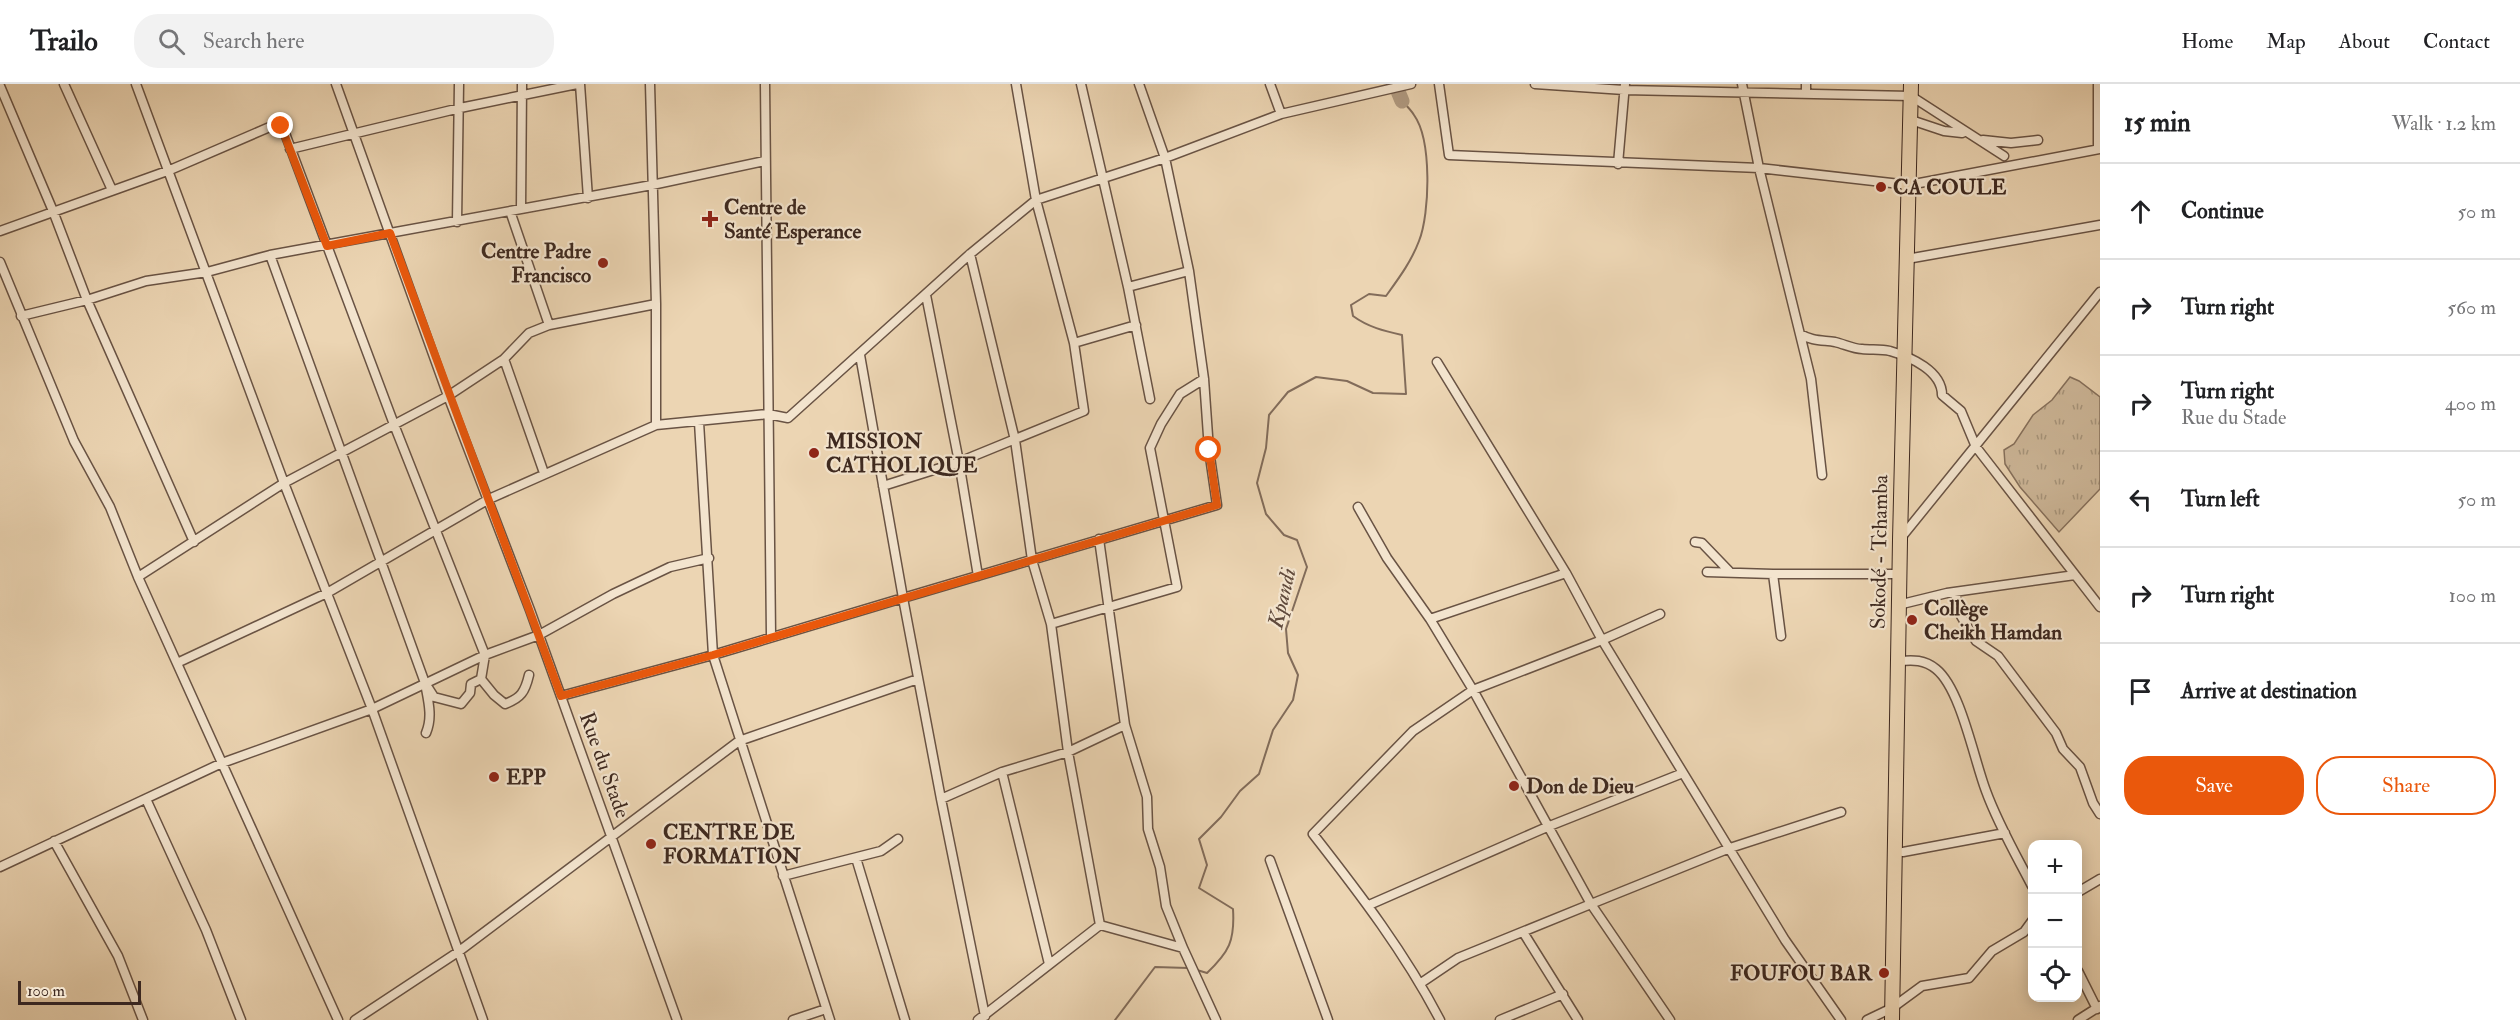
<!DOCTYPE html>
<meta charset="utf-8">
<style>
:root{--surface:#fff;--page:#f2f2f2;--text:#202124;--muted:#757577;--line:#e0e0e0;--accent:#ea580c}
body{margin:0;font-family:"IM FELL Double Pica",serif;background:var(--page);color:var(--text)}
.controls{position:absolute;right:18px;bottom:18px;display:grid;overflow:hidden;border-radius:12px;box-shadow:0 3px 15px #0003}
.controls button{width:54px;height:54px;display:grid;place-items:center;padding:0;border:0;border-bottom:2px solid var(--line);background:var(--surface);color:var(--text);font:30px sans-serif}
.scale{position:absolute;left:18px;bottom:15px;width:123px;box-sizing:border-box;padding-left:6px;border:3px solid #3d281f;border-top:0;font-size:16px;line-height:21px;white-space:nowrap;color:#3d281f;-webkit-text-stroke:4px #f3e4ce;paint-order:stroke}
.stop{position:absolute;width:18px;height:18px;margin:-14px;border:4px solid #ea580c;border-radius:50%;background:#fff}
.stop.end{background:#ea580c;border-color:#fff;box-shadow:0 2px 6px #0008}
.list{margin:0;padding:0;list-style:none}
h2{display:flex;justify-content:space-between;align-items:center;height:78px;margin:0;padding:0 24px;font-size:26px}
h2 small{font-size:20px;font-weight:400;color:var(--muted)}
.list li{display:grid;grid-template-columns:39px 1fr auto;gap:18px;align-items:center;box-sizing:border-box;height:96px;padding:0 24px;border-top:2px solid var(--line)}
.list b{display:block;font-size:22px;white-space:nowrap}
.list p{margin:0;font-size:20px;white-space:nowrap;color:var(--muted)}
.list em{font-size:20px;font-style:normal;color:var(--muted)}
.actions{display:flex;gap:12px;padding:18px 24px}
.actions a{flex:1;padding:14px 0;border:2px solid var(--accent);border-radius:24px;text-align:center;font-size:21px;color:var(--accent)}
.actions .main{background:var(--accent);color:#fff}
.icon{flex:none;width:33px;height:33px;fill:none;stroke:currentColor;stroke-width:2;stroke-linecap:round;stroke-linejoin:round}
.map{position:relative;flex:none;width:2100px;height:936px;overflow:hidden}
header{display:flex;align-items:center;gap:36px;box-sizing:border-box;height:84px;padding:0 30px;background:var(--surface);border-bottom:2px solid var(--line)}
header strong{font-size:28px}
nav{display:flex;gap:33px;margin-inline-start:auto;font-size:21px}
.search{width:420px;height:54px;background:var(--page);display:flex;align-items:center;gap:15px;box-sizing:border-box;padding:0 21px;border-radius:24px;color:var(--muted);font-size:22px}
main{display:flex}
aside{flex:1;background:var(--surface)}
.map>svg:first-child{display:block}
.grass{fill:url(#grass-tufts);stroke:#86705c;stroke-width:1.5}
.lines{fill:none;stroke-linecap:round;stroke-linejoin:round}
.stream{stroke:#826c5a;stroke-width:2}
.river{stroke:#b09a81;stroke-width:15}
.street-casing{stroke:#695344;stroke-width:11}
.primary-casing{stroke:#3d281f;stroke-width:16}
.street{stroke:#f3e4ce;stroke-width:8}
.primary{stroke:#ecd5b3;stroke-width:14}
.route{stroke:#ea580c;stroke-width:8}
.poi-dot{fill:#8f2418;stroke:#f3e4ce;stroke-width:2}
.labels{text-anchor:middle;stroke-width:4.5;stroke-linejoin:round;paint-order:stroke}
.poi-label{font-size:21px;font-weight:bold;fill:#3d281f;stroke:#f3e4ce;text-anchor:start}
.street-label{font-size:21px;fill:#3d281f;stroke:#f3e4ce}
.water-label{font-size:22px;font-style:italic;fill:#604a3c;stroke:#f3e4ce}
</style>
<header>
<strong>Trailo</strong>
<div class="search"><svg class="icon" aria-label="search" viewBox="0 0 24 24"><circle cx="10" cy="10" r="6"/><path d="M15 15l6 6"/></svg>Search here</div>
<nav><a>Home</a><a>Map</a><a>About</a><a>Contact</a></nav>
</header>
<main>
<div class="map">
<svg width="2100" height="936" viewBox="0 0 2100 936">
<defs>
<pattern id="grass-tufts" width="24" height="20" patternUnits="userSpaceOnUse" patternTransform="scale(1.5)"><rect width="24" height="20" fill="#ceb89a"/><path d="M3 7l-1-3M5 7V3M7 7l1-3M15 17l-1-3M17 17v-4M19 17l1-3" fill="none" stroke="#a8967d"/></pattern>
</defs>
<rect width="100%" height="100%" fill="#ecd5b3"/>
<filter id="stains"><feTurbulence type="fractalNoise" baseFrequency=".00333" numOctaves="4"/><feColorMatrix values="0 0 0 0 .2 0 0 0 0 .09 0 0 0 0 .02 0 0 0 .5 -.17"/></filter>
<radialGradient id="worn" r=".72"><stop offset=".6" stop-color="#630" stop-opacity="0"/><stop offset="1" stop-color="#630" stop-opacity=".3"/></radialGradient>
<path class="grass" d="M2070,293l9,4 21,16v92l-41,43 -39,-45 -15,-23 -1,-14 10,-6 19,-29 19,-15z"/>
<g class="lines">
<path class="stream" d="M1197,886l10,3c22,-21 28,-32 26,-64l-34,-21 8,-23 -8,-26 22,-22 19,-26 19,-17 14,-44 20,-30 5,-25 -10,-22 -2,-24 21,-62 -10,-27 -13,-5 -18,-21 -9,-31 9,-35 3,-33 19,-23 28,-15 31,4 26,12 33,1 -4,-59c-18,-4 -34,-8 -49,-19l-2,-11 18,-11 17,2c13,-18 25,-34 33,-55 11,-28 13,-101 -5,-126 -3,-5 -8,-10 -12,-14
M1115,936l40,-53 33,1"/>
<path class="river" d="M1395,0l7,17"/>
<defs>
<path id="street" d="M64,0l48,106
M136,0l148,399 88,226 111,311
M336,0l112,312 82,214 147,410
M580,0l8,114
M650,0l6,220v121
M765,0l6,552
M1081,0l47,203 22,112
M1270,0l11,30
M1439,0l10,71 310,13 150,17 191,-36
M1535,0l89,6 287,6 93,60
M1742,0l17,84 52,211 11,96
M2098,0v65
M0,2l53,125 34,89 107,242
M1806,10v-10
M1911,36l33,11 18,2
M1983,56l28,3 27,-3
M290,65l170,-41 117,-24
M1618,80l7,-80
M521,124l1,-124
M510,127l39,114
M457,138l2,-138
M0,147l170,-61 102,-44 11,2 112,299 90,228 -4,24 -10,5 -1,9 -9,11 -27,-7 -9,-14
M970,170l45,186 17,120 19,64 17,128 32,173
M270,171l155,428c3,17 8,34 1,50
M1907,175l193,-34
M0,178l74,179 36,66 28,70 200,443
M1128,203l61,-16
M926,211l33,167 19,114
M21,232l66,-16 59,-19 61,-9 63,-17 382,-70 113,-24
M1800,250c12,7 22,6 35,8 9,2 18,7 27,7 9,1 19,0 28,2 21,6 52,20 52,44l19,16 15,36 124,160
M1074,259l62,-18
M860,271l43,243 314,-93 -8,-55 -5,-71 -15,-108 -24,-113 -26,-74
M504,275l40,114
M1437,278l129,211 36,67 183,300 56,80
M699,338l14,233 117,365
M883,402l76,-24 125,-51 -10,-68 -38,-143 129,-42 116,-44 130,-30
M1358,423l29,51 43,61 43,71 118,214 79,116
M1099,455l26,186 22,72 1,32 12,38 6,39 17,42
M1900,455l200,-247
M1695,458l7,1 27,28
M1707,488l66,2
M138,493l146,-94 164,-87 56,-37 25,-26 20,-8 107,-21
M1955,508l6,24 15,25 22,15 58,77 7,16 17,18 13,36 7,11
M1898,521l49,-12 128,-18
M1430,535l136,-46
M1051,540l126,-37 -27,-139 11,-24 19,-30 24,-15
M1781,552l-8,-62h126
M1898,577c15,-1 26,-2 38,8 25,20 38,91 50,122 12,33 30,64 46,95
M177,579l150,-70 162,-94 167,-74 112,-11 20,4 182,-164 66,-54 -20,-116
M481,595l13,16 11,9c16,-6 20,-12 24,-29
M561,612l152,-41 190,-57 38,201 44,217
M1002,688l47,192
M146,715l60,131 35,90
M941,715l61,-27 66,-20 57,-27
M54,757l64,115 25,64
M1903,768l102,-19
M856,774l49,162
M1270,776l58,160
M0,783l222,-104 150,-54 113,-54 54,-20 74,-41 57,-27 39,-9
M783,792l98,-25 17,-12
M2078,808l22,-13
M1369,821l178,-78 136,-54
M1100,841l83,23 33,72
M1523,848l55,88
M2078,887l19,38
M1421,899l37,-25 133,-54 139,-56 111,-36
M355,936l103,-68 281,-211 179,-62
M793,936l33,-11
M978,936l122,-95
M1440,936c-35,-67 -80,-126 -127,-186l100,-103 60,-41 129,-50 58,-26
M1500,936l63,-26
M1867,936l25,-12 30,-22 47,-8 23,-27 32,-19 8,-11
M2078,936l22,-14"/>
<path id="primary" d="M1892,936l8,-480 11,-456"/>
</defs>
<use href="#street" class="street-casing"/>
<use href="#primary" class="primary-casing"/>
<use href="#street" class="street"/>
<use href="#primary" class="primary"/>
</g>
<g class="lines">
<path class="route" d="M281,42l46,120 63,-13 171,463 152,-41 504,-150 -8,-55"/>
</g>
<g class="poi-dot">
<circle cx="1881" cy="103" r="6"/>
<path d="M707 126h6v6h6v6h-6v6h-6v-6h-6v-6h6z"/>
<circle cx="603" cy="179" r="6"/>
<circle cx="814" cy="369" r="6"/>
<circle cx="1912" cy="536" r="6"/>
<circle cx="494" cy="693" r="6"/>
<circle cx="1514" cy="702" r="6"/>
<circle cx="651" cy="760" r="6"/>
<circle cx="1884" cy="889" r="6"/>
</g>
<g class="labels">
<g class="poi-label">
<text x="1893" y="110">CA COULE</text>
<text x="724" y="130">Centre de<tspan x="724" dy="24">Santé Esperance</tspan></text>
<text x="591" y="174" text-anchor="end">Centre Padre<tspan x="591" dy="24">Francisco</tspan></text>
<text x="826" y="364">MISSION<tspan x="826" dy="24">CATHOLIQUE</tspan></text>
<text x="1924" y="531">Collège<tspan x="1924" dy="24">Cheikh Hamdan</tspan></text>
<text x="506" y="700">EPP</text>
<text x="1526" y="709">Don de Dieu</text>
<text x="663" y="755">CENTRE DE<tspan x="663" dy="24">FORMATION</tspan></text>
<text x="1872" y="896" text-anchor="end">FOUFOU BAR</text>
</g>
<g class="street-label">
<text transform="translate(1879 468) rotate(-89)" y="7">Sokodé - Tchamba</text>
<text transform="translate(605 681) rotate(70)" y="7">Rue du Stade</text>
</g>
<g class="water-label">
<text transform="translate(1281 514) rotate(-77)" y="8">Kpandi</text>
</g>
</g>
<rect width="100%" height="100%" filter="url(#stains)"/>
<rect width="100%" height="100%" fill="url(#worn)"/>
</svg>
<div class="controls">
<button>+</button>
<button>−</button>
<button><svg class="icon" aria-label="locate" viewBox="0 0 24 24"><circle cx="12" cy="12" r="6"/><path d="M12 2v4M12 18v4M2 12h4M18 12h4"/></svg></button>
</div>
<div class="scale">100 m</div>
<div class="stop" style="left:1209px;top:366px"></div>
<div class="stop end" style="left:281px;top:42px"></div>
</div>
<aside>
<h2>15 min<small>Walk · 1.2 km</small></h2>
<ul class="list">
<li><svg class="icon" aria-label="ahead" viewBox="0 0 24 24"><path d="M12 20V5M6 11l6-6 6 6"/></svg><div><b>Continue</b></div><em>50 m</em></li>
<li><svg class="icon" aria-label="right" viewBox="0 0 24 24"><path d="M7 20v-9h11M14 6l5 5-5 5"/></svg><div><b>Turn right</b></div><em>560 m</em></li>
<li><svg class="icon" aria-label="right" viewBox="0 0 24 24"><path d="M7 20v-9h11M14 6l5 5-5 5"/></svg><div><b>Turn right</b><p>Rue du Stade</p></div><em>400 m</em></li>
<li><svg class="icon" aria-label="left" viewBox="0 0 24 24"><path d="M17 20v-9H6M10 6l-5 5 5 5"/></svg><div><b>Turn left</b></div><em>50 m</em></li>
<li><svg class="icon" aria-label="right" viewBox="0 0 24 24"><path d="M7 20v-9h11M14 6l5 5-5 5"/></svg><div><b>Turn right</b></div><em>100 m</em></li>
<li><svg class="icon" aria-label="arrive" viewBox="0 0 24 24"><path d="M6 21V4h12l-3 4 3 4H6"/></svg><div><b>Arrive at destination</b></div></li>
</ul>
<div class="actions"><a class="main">Save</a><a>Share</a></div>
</aside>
</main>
